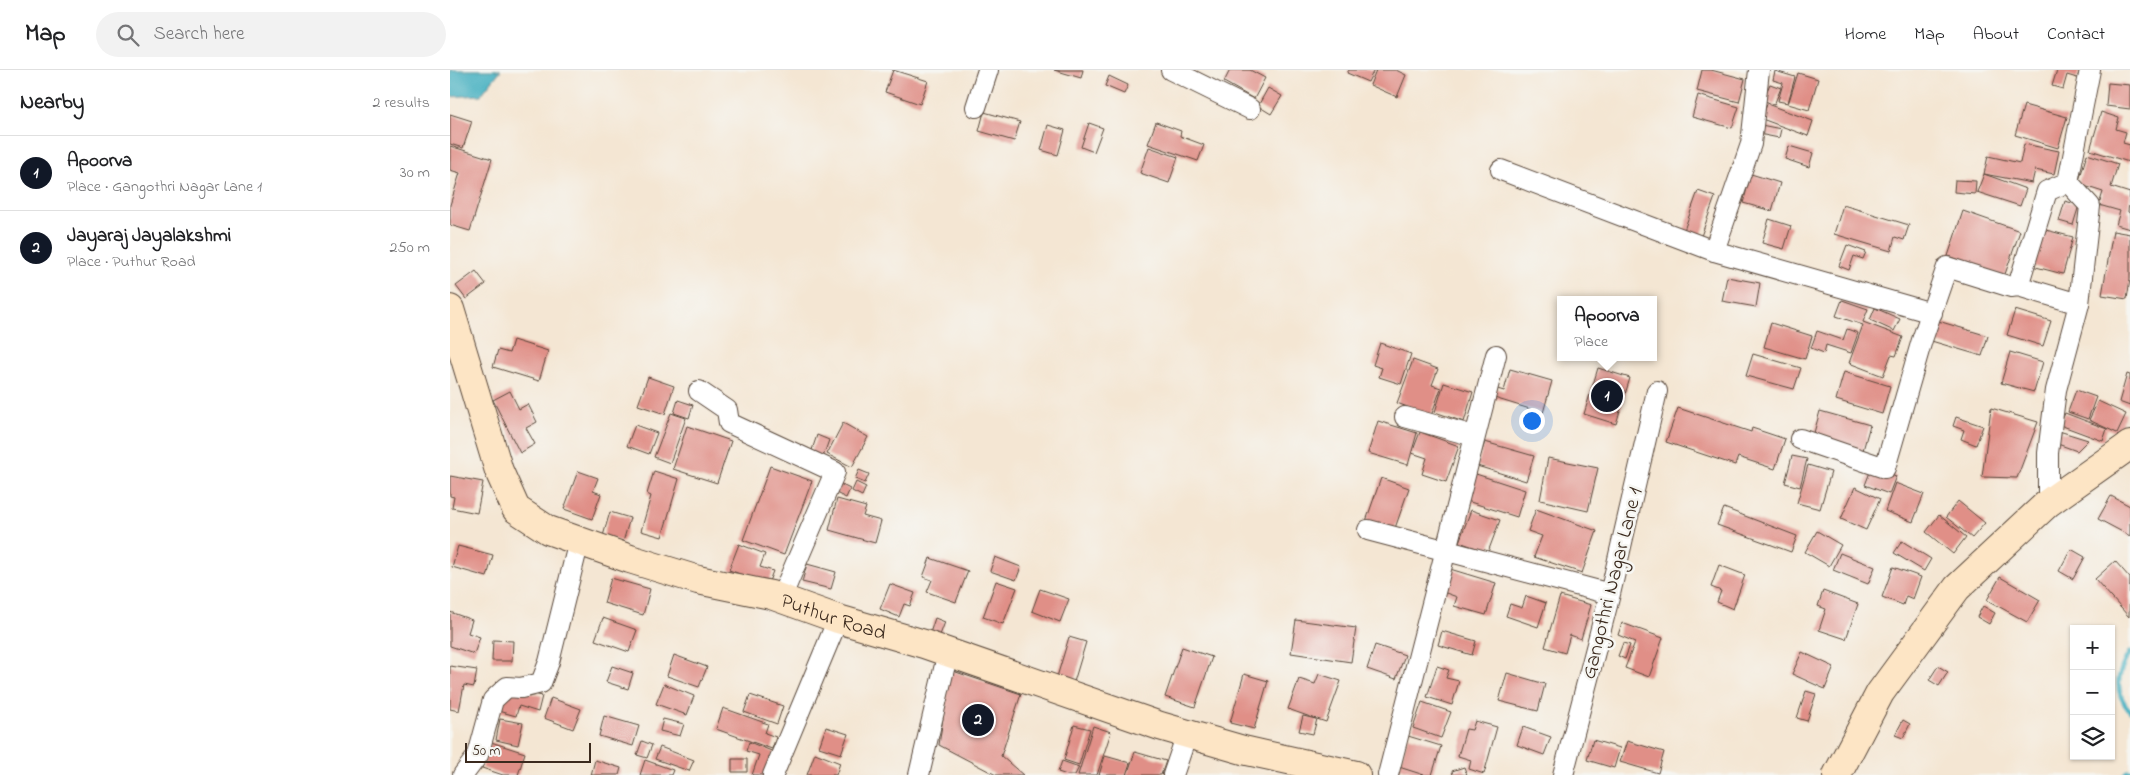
<!DOCTYPE html>
<meta charset="utf-8">
<style>
:root{--surface:#fff;--page:#f2f2f2;--text:#202124;--muted:#757577;--line:#e0e0e0;--accent:#111827}
body{margin:0;font-family:"Indie Flower",sans-serif;background:var(--page);color:var(--text)}
.controls{position:absolute;right:15px;bottom:15px;display:grid;overflow:hidden;border-radius:0px;box-shadow:0 1px 4px #0004}
.controls button{width:45px;height:45px;display:grid;place-items:center;padding:0;border:0;border-bottom:1px solid var(--line);background:var(--surface);color:var(--text);font:25px sans-serif}
.scale{position:absolute;left:15px;bottom:12px;width:126px;box-sizing:border-box;padding-left:5px;border:2px solid #3b2a1e;border-top:0;font-size:14px;line-height:18px;white-space:nowrap;color:#3b2a1e;-webkit-text-stroke:4px #f6f6f2;paint-order:stroke}
.you{position:absolute;left:1081px;top:350px;width:18px;height:18px;margin:-12px;border:4px solid #fff;border-radius:50%;background:#1a73e8;box-shadow:0 0 0 8px #1a73e833}
.badge{display:grid;place-items:center;width:32px;height:32px;border-radius:50%;background:var(--accent);color:#fff;font-size:16px;font-weight:700}
.pin{position:absolute;translate:-50% -50%;border:2px solid #fff;box-shadow:0 1px 5px #0006}
.popup{position:absolute;left:1107px;top:226px;width:100px;height:65px;box-sizing:border-box;display:grid;place-content:center;border-radius:0px;background:var(--surface);filter:drop-shadow(0 1px 4px #0005);font-size:16px;white-space:nowrap;color:var(--muted)}
.popup b{font-size:19px;color:var(--text)}
.popup::after{content:'';position:absolute;left:50%;top:100%;margin-left:-10px;border:10px solid transparent;border-top-color:var(--surface)}
.list{margin:0;padding:0;list-style:none}
h2{display:flex;justify-content:space-between;align-items:center;height:65px;margin:0;padding:0 20px;font-size:21px}
h2 small{font-size:16px;font-weight:400;color:var(--muted)}
.list li{display:grid;grid-template-columns:32px 1fr auto;gap:15px;align-items:center;box-sizing:border-box;height:75px;padding:0 20px;border-top:1px solid var(--line)}
.list b{display:block;font-size:19px;white-space:nowrap}
.list p{margin:0;font-size:16px;white-space:nowrap;color:var(--muted)}
.list em{font-size:16px;font-style:normal;color:var(--muted)}
.icon{flex:none;width:28px;height:28px;fill:none;stroke:currentColor;stroke-width:2;stroke-linecap:round;stroke-linejoin:round}
.map{position:relative;flex:none;width:1680px;height:705px;overflow:hidden}
header{display:flex;align-items:center;gap:30px;box-sizing:border-box;height:70px;padding:0 25px;background:var(--surface);border-bottom:1px solid var(--line)}
header strong{font-size:24px}
nav{display:flex;gap:28px;margin-inline-start:auto;font-size:18px}
.search{width:350px;height:45px;background:var(--page);display:flex;align-items:center;gap:12px;box-sizing:border-box;padding:0 18px;border-radius:28px;color:var(--muted);font-size:19px}
main{display:flex}
aside{flex:1;background:var(--surface)}
.map>svg:first-child{display:block}
.water{fill:#42afc0;stroke:#3e6c6f}
.lines{fill:none;stroke-linecap:round;stroke-linejoin:round}
.stream{stroke:#42afc0;stroke-width:5}
.building{fill:#e08f87}
.street-casing{stroke:#574639;stroke-width:22}
.secondary-casing{stroke:#574639;stroke-width:30}
.street{stroke:#fff;stroke-width:20}
.secondary{stroke:#fde5c5;stroke-width:28}
.labels{text-anchor:middle;stroke-width:5;stroke-linejoin:round;paint-order:stroke}
.street-label{font-size:21px;fill:#3b2a1e;stroke:#f6f6f2}
</style>
<header>
<strong>Map</strong>
<div class="search"><svg class="icon" aria-label="search" viewBox="0 0 24 24"><circle cx="10" cy="10" r="6"/><path d="M15 15l6 6"/></svg>Search here</div>
<nav><a>Home</a><a>Map</a><a>About</a><a>Contact</a></nav>
</header>
<main>
<aside>
<h2>Nearby<small>2 results</small></h2>
<ul class="list">
<li><span class="badge">1</span><div><b>Apoorva</b><p>Place · Gangothri Nagar Lane 1</p></div><em>30 m</em></li>
<li><span class="badge">2</span><div><b>Jayaraj Jayalakshmi</b><p>Place · Puthur Road</p></div><em>250 m</em></li>
</ul>
</aside>
<div class="map">
<svg width="1680" height="705" viewBox="0 0 1680 705">
<rect width="100%" height="100%" fill="#f6f6f2"/>
<filter id="ink" filterUnits="userSpaceOnUse"><feTurbulence type="fractalNoise" baseFrequency=".02" numOctaves="2"/><feDisplacementMap in="SourceGraphic" scale="10" xChannelSelector="R" yChannelSelector="G"/><feConvolveMatrix kernelMatrix="1 2 1 2 8 2 1 2 1" color-interpolation-filters="sRGB"/></filter>
<filter id="wash" filterUnits="userSpaceOnUse"><feTurbulence type="fractalNoise" baseFrequency=".0096" numOctaves="4" result="noise"/><feDisplacementMap in="SourceGraphic" scale="20" xChannelSelector="R" yChannelSelector="G"/><feGaussianBlur stdDeviation="1.12" result="paint"/><feColorMatrix in="noise" values="0 0 0 0 0 0 0 0 0 0 0 0 0 0 0 0 0 1.4 0 .05"/><feComposite in="paint" operator="in"/></filter>
<g filter="url(#wash)">
<rect width="100%" height="100%" fill="#f4e6d3"/>
<path class="water" d="M0,0h51l-20,25 -31,2z"/>
<g class="lines">
<path class="stream" d="M1680,582c-13,21 -17,39 0,59
M1675,705l3,-3h2"/>
</g>
<g id="blocks">
<path class="building" d="M443,0l35,11 -8,23 -35,-12z
M604,0h29l-2,8z
M780,0h20l15,8 -11,21 -30,-17z
M899,0h25l-6,12 -21,-9z
M926,0h20l10,5 -9,22 -27,-12z
M1252,0h9l34,9 -6,23 -42,-11z
M1607,0h23l-3,8 -10,-3 -4,14 -11,-3z
M1325,1l20,6 -7,26 -10,-2 5,-18 -10,-3z
M1348,3l20,6 -9,31 -21,-6z
M659,6l19,9 -4,9 -19,-8z
M1658,13l22,2v24l-24,-3z
M1320,14l11,4 -7,17 -11,-5z
M818,18l14,8 -11,18 -13,-8z
M1248,25l41,12 -7,21 -40,-11z
M1317,34l46,17 -5,15 -46,-17z
M1574,35l43,12 -9,31 -43,-13z
M534,42l36,10 -6,19 -35,-10z
M1651,42l18,6 -3,11 10,3 -3,11 7,2 -1,17 -39,-12z
M0,44l22,7 -9,27 -13,-4z
M706,52l25,9 -1,5 24,9 -6,16 -50,-17z
M639,53l14,5 -9,24 -13,-5z
M598,55l17,5 -7,25 -17,-5z
M1311,55l20,4 -2,9 -20,-4z
M1574,74l35,7 -5,23 -19,-4 -3,13 -48,-9 4,-18 32,7z
M0,76l42,13 -22,72 -20,-6v-20l10,-32 -10,-3z
M1339,76l24,7 -4,14 -24,-8z
M699,77l29,10 -9,26 -29,-10z
M1637,84l31,10 -7,23 19,6 -2,19 2,1v16l-14,-4 4,-14 -21,-6 4,-13 -25,-8z
M1301,104l29,9 -8,28 -29,-8z
M1534,104l42,15 -6,17 -43,-14z
M1505,110l21,1 -1,13 -21,-2z
M1248,121l17,6 -15,42 -17,-6z
M1615,131l14,4 -6,20 -14,-4z
M1393,135l66,20 -5,15 -9,-3 -4,14 -57,-17z
M1513,141l57,20 -16,46 -56,-21z
M1319,149l22,7 -7,23 -22,-6z
M1592,159l31,8 -10,37 -31,-8z
M1663,161l17,3v45l-3,20 -25,-4z
M1397,175l19,7 -3,7 -9,-3 -5,14 -10,-4z
M26,201l10,13 -20,15 -10,-13z
M1277,207l33,6 -4,24 -34,-6z
M1392,230l26,9 -5,13 40,15 -7,19 -5,-1 -8,21 -34,-13 14,-38 -27,-9z
M1425,238l25,11 -6,12 -24,-11z
M1565,240l36,11 -8,25 -36,-11z
M1485,250l53,16 -6,20 -54,-16z
M1321,253l41,13 -7,23 -41,-12z
M1397,259l11,4 -7,20 -25,-8 -2,8 -13,-5 6,-17 26,9z
M63,270l35,11 -9,30 -46,-14 5,-17 11,3z
M930,273l31,11 -10,30 -22,-7 3,-9 -9,-3z
M1560,282l33,10 -9,30 -33,-9z
M1303,284l48,14 -7,21 -48,-13z
M963,290l25,9 -6,16 9,3 -10,28 -34,-13z
M1148,298l32,10 -14,46 -32,-10z
M1060,299l42,12 -9,32 -52,-16 3,-9 10,3z
M1394,302l46,14 -8,28 -46,-14z
M1677,304l3,1v31l-11,-4z
M198,307l26,9 -9,28 -27,-9z
M994,313l29,9 -9,30 -29,-10z
M1626,320l20,7 -8,22 -20,-7z
M60,321l9,18 9,-5 9,18 -11,6 9,16 -15,9 -27,-53z
M228,330l15,5 -4,13 -15,-5z
M1648,331l28,13 -9,19 -28,-13z
M1228,338l73,24 1,-4 33,11 -10,30 -37,-12 -3,8 -69,-23z
M1541,338l47,14 -21,56 -35,-1z
M1370,341l50,14 -8,29 -50,-14z
M221,343l15,5 -16,45 -16,-6z
M1615,343l42,16 -4,12 -43,-16z
M1506,347l27,9 -7,19 -15,-6 3,-9 -11,-4z
M928,351l39,12 -9,32 -40,-12z
M393,353l25,14 -16,30 -25,-13z
M185,355l22,8 -8,21 -22,-8z
M237,356l44,15 -14,42 -44,-14z
M1609,361l29,9 -11,11 -22,-8z
M970,362l39,14 -13,36 -24,-8 5,-16 -15,-5z
M367,365l12,5 -6,17 -12,-4z
M1035,372l49,14 -8,25 -49,-15z
M1342,386l15,3 -7,28 -15,-4z
M1098,388l50,10 -10,43 -48,-11z
M1358,395l23,7 -11,37 -23,-6z
M320,396l42,15 -28,74 -41,-15z
M1422,397l24,9 -7,18 -24,-9z
M409,400l10,4 -4,9 -10,-4z
M128,401l20,7 -5,13 8,3 -9,25 -28,-10z
M204,401l25,8 -17,58 -21,-6 10,-35 -4,-2z
M1026,404l49,16 -8,27 -50,-16z
M0,406l33,6 -6,31 -25,-5 2,-11 -4,-1z
M931,408l28,10 -16,46 -28,-10z
M406,412l10,5 -4,9 -10,-5z
M1445,413l29,11 -11,28 -28,-11z
M390,414l10,5 -4,9 -10,-5z
M1405,417l25,12 -14,31 -25,-11z
M1661,426l19,10v30l-32,-17z
M387,429l29,8 -3,9 18,5 -6,22 -46,-13z
M1508,431l27,22 -13,15 -26,-21z
M1274,438l73,28 -6,16 -74,-27z
M1086,439l61,22 -15,42 -48,-16 8,-21 -14,-5z
M1021,440l29,10 -12,32 -29,-10z
M160,442l20,6 -7,24 -20,-6z
M1489,445l27,22 -13,17 -27,-22z
M1367,461l24,14 -12,21 -24,-14z
M1452,471l29,18 -7,12 -30,-18z
M289,474l26,10 -5,13 13,4 -5,13 -39,-14z
M8,476l35,9 -6,22 -35,-10z
M1621,479l14,8 -12,22 -14,-8z
M1390,483l35,14 -7,17 -35,-14z
M545,487l26,10 -5,13 -26,-9z
M480,488l38,13 -12,31 -29,-10 5,-12 -9,-3z
M1665,491l15,17 -1,39 -34,-38z
M357,494l29,8 -5,17 -29,-7z
M1269,495l26,10 -12,34 -16,-7 4,-11 -10,-4z
M1443,497l28,10 -8,22 -7,-3 -3,9 -21,-8z
M1000,499l46,14 -10,32 -32,-9 3,-9 -14,-5z
M1550,507l40,23 -13,22 -40,-22z
M161,508l39,11 -7,26 -39,-12z
M546,511l21,7 -14,36 -20,-7z
M440,514l25,9 -5,13 -6,-2 -5,13 -19,-8z
M590,519l29,10 -9,23 -28,-11z
M1373,521l35,13 -12,35 -27,-9 7,-21 -8,-3z
M1076,526l20,7 -8,24 -32,-11 4,-12 12,4z
M1110,526l31,9 -10,34 -11,-4 -5,18 -20,-6z
M1533,536l12,7 -6,11 -12,-7z
M0,542l22,8 -4,13 12,4 -6,17 -24,-8z
M153,548l34,12 -8,22 -34,-12z
M485,548l10,4 -8,21 -9,-4z
M846,550l60,8 -5,34 -60,-9z
M1172,553l41,15 -14,39 -24,-9 10,-26 -17,-7z
M992,561l34,10 -4,14 -34,-10z
M619,567l17,5 -12,40 -17,-5z
M43,570l20,1 -1,20h-20z
M1173,573l7,2 -5,14 -7,-3z
M925,575l30,10 -9,24 -29,-10z
M732,577l30,10 -17,50 -30,-10z
M1352,582l32,15 -9,22 -33,-15z
M224,585l33,12 -8,20 -32,-11z
M0,596l27,4 -3,17 -10,-2 -5,26 -9,-2z
M162,596l21,7 -5,16 -22,-7z
M987,596l12,4 -3,8 13,3 -7,24 -25,-8z
M1488,596l10,6 -9,14 -10,-6z
M500,600l71,24 -20,62 22,19h-27l-57,-30z
M1057,603l38,11 -7,27 -39,-10z
M794,604l24,7 -14,48 -24,-6z
M869,604l22,7 -15,41 -9,-3 -4,15 -14,-3 4,-15 13,3 -28,-10 11,-30 16,5z
M214,614l30,12 -7,19 -31,-11z
M65,619l27,7 -4,16 -19,-6 -3,10 -18,-5 5,-17z
M1356,621l10,3 -9,27 -10,-3z
M300,625l33,11 -6,18 -33,-12z
M101,628l30,11 -8,20 -29,-11z
M972,632l29,10 -10,26 -28,-10z
M273,638l45,16 -3,9 11,4 -4,12 -56,-20z
M154,646l35,10 -6,20 -34,-10z
M50,649l23,4 -5,22 -22,-5z
M213,649l21,5 -4,12 -20,-5z
M1453,650l7,4 -7,14 -8,-3z
M1025,651l22,6 -13,47 -15,-5 2,-9 -13,-4 8,-27 6,1z
M624,655l16,4 -11,36 -15,-5z
M643,656l18,6 -14,43h-19z
M376,657l22,7 -7,20 -22,-7z
M1073,657l28,10 -7,18 -27,-10z
M958,666l33,10 -9,29h-8l-25,-8z
M1143,670l27,8 -6,20 -27,-8z
M192,671l10,4 -5,13 -10,-3z
M1177,671l37,11 -6,21 -38,-11z
M41,672l34,11 -7,22h-15l-21,-7z
M299,672l25,10 -8,23h-14l7,-20 -13,-4z
M210,677l34,13 -5,11 -34,-12z
M685,682l31,9 -5,14h-34z
M365,683l25,10 -4,12h-29z
M655,686l25,7 -4,12h-27z
M282,689h15v13h-15z
M145,690l26,8 -2,7h-28z
M195,690l28,10 -2,5h-31z
M612,691l17,6 -4,8h-8l-9,-3z
M1014,697l3,8h-14l-1,-4z"/>
</g>
</g>
<g filter="url(#ink)">
<use href="#blocks" fill-opacity="0" stroke="#574639" stroke-width="1"/>
<g class="lines">
<defs>
<path id="street" d="M721,0l79,39
M526,37l12,-37
M1051,100l213,81 218,62
M1264,181l37,-107 8,-74
M1568,216l61,18
M249,321l28,19 2,13 106,49 -54,126
M955,347l69,19
M1350,369l85,29 37,-128 25,-73 64,20 7,-1 29,-95 21,-9
M1598,433v-50l8,-63 23,-86 11,-98 -22,-24 22,-112
M918,460l242,64
M13,705l15,-20 15,-55 14,-13 14,1 20,-5 8,-21 30,-121
M323,705l65,-156
M469,705l29,-123
M723,705l14,-41
M938,705l108,-420
M1113,705l47,-181 47,-203"/>
<g id="secondary">
<path id="s1" d="M0,239l49,162 17,38 32,21 82,29 68,21 73,15 67,24 86,25 236,82 83,24 113,25"/>
<path d="M1387,705l43,-82 77,-105 91,-85 82,-58"/>
</g>
</defs>
<use href="#street" class="street-casing"/>
<use href="#secondary" class="secondary-casing"/>
<use href="#street" class="street"/>
<use href="#secondary" class="secondary"/>
</g>
</g>
<g class="labels">
<g class="street-label">
<text transform="translate(1161 513) rotate(-76)" y="7">Gangothri Nagar Lane 1</text>
<text dy="7" stroke="none"><textPath href="#s1" startOffset="548">Puthur Road</textPath></text>
</g>
</g>
</svg>
<div class="controls">
<button>+</button>
<button>−</button>
<button><svg class="icon" aria-label="layers" viewBox="0 0 24 24"><path d="M12 4l9 5-9 5-9-5zM3 14l9 5 9-5"/></svg></button>
</div>
<div class="scale">50 m</div>
<div class="you"></div>
<div class="pin badge" style="left:1157px;top:326px">1</div>
<div class="popup"><b>Apoorva</b>Place</div>
<div class="pin badge" style="left:528px;top:650px">2</div>
</div>
</main>
